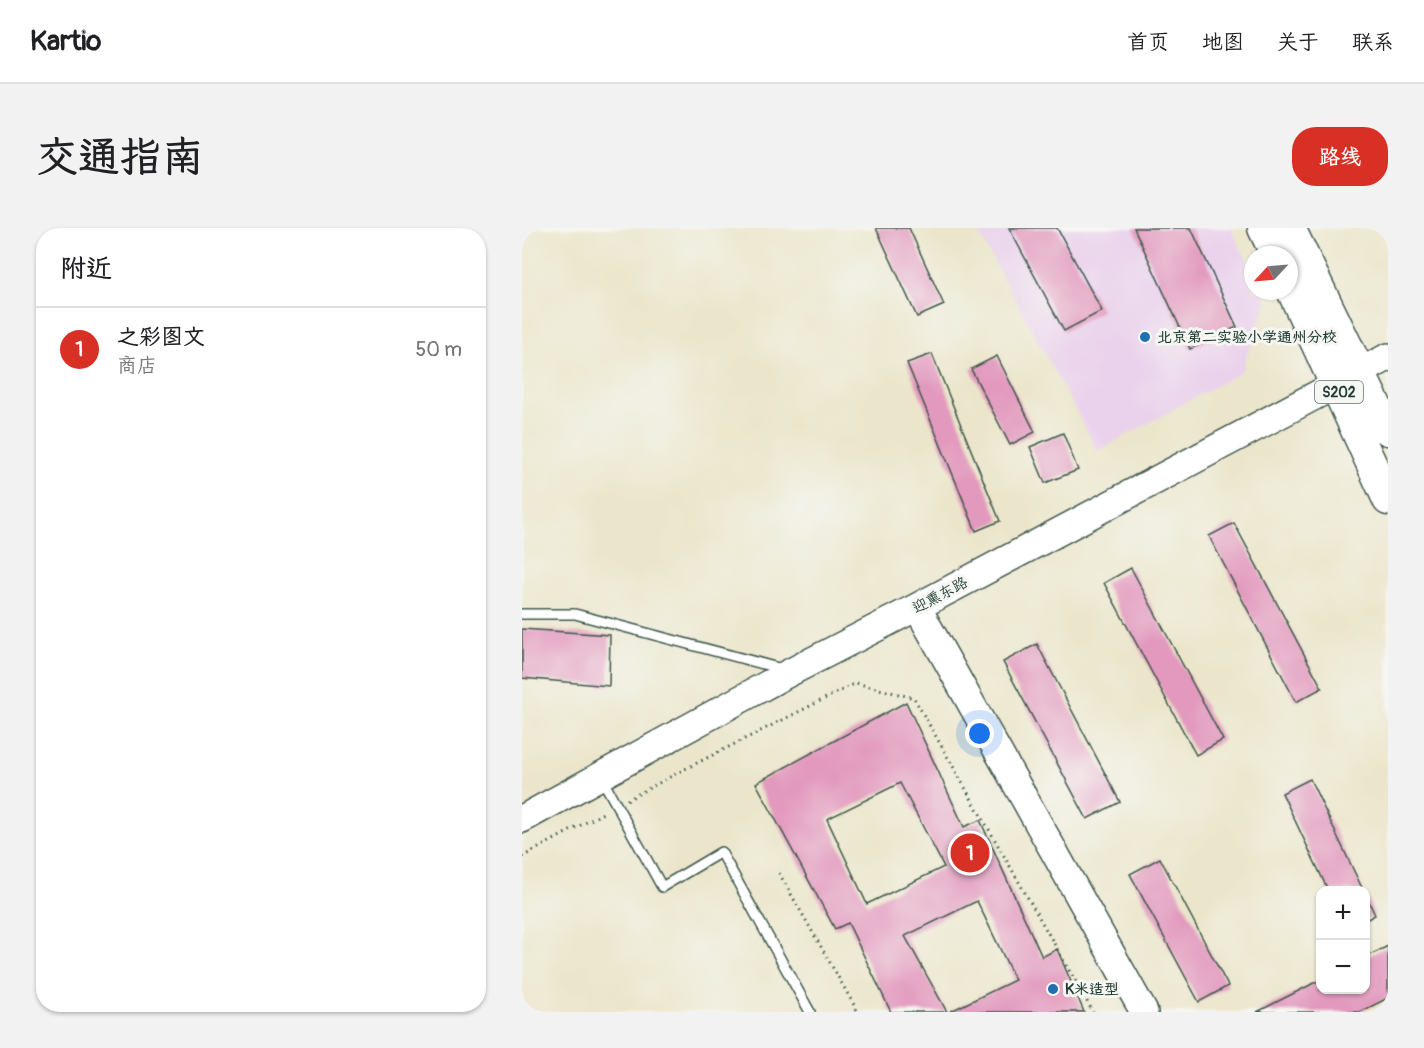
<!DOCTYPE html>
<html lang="zh">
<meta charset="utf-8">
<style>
:root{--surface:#fff;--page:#f2f2f2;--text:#202124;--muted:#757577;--line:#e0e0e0;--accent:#d93025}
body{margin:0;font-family:Pangolin,"LXGW WenKai TC",sans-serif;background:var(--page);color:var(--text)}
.controls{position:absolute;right:18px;bottom:18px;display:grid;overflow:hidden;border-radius:12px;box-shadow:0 2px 4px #0004}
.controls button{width:54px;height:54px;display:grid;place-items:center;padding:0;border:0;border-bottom:2px solid var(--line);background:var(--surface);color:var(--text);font:30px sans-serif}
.compass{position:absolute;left:722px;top:18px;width:54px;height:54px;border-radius:50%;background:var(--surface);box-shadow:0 2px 4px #0004;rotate:244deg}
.you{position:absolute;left:458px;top:506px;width:21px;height:21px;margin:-15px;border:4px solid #fff;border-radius:50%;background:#1a73e8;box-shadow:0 0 0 9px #1a73e833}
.badge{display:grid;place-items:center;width:39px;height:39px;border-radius:50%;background:var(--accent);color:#fff;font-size:20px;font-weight:700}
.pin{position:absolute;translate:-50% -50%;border:3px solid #fff;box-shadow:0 2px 6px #0006}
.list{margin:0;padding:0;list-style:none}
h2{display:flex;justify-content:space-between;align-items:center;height:78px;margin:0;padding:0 24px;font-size:26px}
h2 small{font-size:20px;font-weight:400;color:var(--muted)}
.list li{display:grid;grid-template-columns:39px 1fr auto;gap:18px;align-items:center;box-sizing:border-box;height:84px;padding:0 24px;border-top:2px solid var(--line)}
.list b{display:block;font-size:22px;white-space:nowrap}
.list p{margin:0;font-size:20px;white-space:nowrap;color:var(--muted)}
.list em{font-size:20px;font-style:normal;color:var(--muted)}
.map{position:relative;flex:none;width:866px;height:784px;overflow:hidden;border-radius:24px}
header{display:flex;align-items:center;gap:36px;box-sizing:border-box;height:84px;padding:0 30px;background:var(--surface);border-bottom:2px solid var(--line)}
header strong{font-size:28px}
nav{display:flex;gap:33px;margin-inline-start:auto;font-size:21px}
.intro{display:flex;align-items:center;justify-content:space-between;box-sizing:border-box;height:144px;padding:0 36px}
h1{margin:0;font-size:42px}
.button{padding:15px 27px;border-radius:24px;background:var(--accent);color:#fff;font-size:21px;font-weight:700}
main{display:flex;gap:36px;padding:0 36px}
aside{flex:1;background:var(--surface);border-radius:24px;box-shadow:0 2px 4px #0004}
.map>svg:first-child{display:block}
.built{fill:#ead1ec}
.building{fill:#e299bd;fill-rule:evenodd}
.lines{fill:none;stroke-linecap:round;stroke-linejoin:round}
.lane-casing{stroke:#3e564b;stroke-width:12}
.secondary-casing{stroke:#3e564b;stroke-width:30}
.primary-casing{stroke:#3e564b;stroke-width:33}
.path{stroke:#3e564b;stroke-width:3;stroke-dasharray:1.5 4.5;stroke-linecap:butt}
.lane{stroke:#fff;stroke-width:9}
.secondary{stroke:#fff;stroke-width:27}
.primary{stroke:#fff;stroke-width:30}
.poi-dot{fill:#1f6fb2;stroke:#f6f6f2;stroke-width:2}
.labels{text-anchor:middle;stroke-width:6;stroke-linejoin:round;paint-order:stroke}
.shield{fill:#f6f6f2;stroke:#60746d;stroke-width:1.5}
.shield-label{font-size:14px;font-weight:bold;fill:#1f3d34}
.poi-label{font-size:15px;font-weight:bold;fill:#1f3d34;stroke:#f6f6f2;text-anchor:start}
.street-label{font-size:15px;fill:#1f3d34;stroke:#f6f6f2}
</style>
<header>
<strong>Kartio</strong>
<nav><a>首页</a><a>地图</a><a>关于</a><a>联系</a></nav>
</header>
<div class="intro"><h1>交通指南</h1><a class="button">路线</a></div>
<main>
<aside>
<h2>附近<small></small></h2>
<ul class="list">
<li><span class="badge">1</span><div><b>之彩图文</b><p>商店</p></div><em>50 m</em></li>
</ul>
</aside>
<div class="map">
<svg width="866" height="784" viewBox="0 0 866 784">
<rect width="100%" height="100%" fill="#f6f6f2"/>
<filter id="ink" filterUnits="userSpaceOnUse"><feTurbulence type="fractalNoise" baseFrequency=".0167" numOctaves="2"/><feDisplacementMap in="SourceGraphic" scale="12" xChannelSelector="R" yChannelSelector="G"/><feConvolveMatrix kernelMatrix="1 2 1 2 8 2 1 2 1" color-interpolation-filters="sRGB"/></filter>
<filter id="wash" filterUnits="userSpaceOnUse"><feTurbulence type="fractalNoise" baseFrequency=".008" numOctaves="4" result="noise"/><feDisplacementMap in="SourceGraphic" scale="24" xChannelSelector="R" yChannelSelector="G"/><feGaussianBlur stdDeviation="1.35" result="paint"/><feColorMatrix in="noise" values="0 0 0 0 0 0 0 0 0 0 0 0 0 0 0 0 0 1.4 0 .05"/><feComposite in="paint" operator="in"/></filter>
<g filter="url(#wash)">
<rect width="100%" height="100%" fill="#ebe6cb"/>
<path class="built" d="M454,0h255l22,45v18h9l5,10 -26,71 -143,79z"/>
<g id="blocks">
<path class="building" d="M354,0h33l35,77 -27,12z
M487,0h48l45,83 -38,20z
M612,0h57l46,99 -47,22z
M410,126l68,167 -24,10 -69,-168z
M475,128l38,76 -25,13 -39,-76z
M541,205l15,37 -33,13 -15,-36z
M712,295l88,165 -26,14 -87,-166z
M609,340l92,172 -27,15 -92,-172z
M0,401l88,6 -1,51 -87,-8z
M515,416l83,158 -33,17 -84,-157z
M384,474l58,125 16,-7 62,137 15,-8 27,63h-135l66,-32 -38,-79 -72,35 42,76h-56l-43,-89 -13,6 -79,-146zM378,555l44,84 -77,37 -40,-85z
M788,551l53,111h-35l-46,-97z
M638,630l68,128 -29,16 -69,-128z
M844,667l9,20 -9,5z
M866,718v52l-28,14h-103l63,-32v10h46v-33z"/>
</g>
</g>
<g filter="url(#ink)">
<use href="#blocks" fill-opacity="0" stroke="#3e564b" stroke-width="1.5"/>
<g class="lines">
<defs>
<path id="lane" d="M0,386h53l207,55
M80,551l60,108 59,-35 89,160"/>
<path id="secondary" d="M395,379l227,405
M0,591l259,-142 136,-70 471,-250"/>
<path id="primary" d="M741,0l13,27
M768,0l98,202
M767,56l99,216"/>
</defs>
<use href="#lane" class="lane-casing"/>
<use href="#secondary" class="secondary-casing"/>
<use href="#primary" class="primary-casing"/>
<path class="path" d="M105,572l54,-29 175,-88 58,15 179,314
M0,629l83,-45
M257,645l79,139"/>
<use href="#lane" class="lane"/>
<use href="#secondary" class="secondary"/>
<use href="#primary" class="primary"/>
</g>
</g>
<g class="poi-dot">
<circle cx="623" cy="109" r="6"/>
<circle cx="531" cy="761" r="6"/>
</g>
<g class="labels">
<rect class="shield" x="793" y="153" width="48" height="22" rx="4.5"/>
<g class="shield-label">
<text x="817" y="169">S202</text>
</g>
<g class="poi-label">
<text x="635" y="114">北京第二实验小学通州分校</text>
<text x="543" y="766">K米造型</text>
</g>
<g class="street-label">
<text transform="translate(418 367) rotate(-28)" y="5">迎熏东路</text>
</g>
</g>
</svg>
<div class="controls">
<button>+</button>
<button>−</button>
</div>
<svg class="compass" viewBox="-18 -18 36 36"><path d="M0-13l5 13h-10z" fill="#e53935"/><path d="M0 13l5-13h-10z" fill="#757577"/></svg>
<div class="you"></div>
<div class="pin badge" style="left:448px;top:625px">1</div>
</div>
</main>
